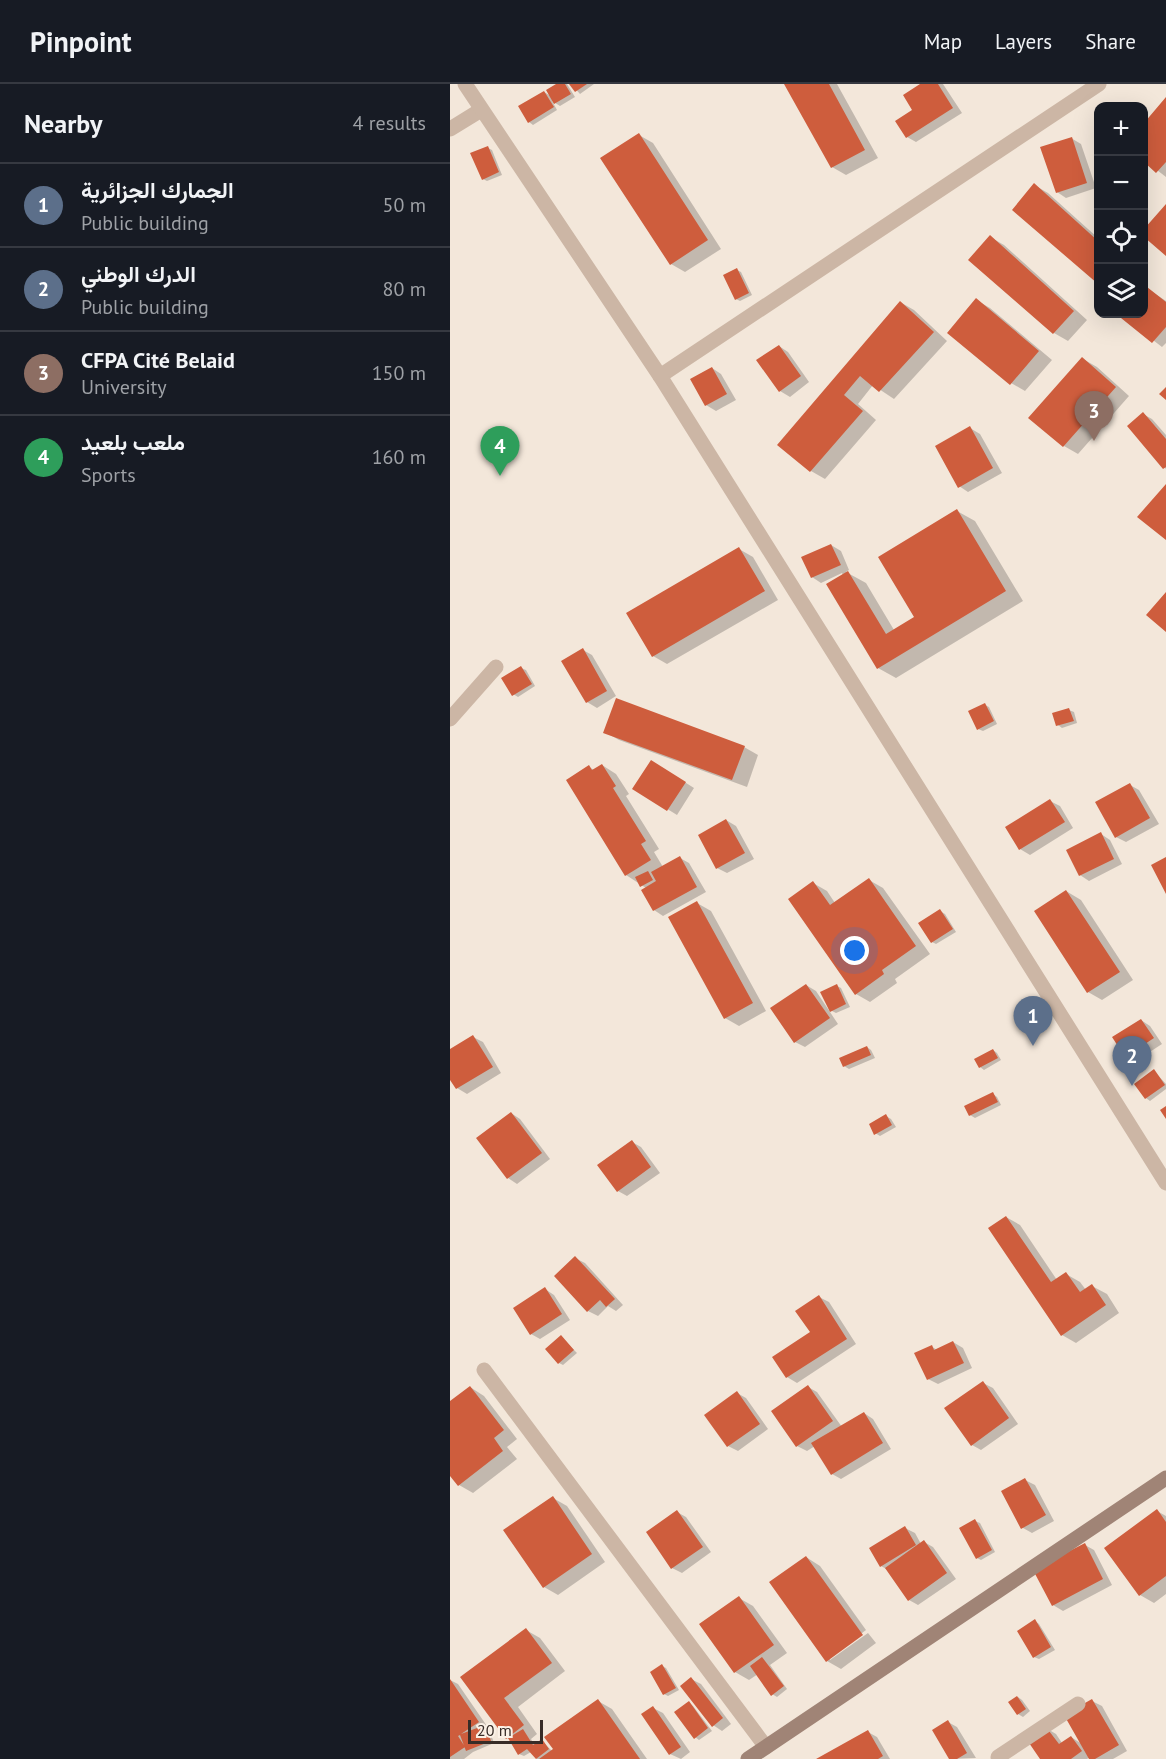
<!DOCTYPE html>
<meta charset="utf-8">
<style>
:root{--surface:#171b24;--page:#242831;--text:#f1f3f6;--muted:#9ea1a6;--line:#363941;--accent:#0f766e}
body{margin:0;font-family:"PT Sans",Vazirmatn,sans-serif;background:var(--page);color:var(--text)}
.controls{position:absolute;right:18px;top:18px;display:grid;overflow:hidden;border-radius:12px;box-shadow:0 6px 24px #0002}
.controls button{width:54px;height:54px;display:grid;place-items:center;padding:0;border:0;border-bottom:2px solid var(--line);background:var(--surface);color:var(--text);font:30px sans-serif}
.scale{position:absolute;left:18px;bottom:15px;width:75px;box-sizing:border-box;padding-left:6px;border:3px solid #372c27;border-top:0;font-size:16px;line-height:21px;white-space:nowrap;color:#372c27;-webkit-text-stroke:4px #fbf1e6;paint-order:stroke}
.you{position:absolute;left:405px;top:867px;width:21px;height:21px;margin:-15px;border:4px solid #fff;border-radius:50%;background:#1a73e8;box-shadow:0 0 0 9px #1a73e833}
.badge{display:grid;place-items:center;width:39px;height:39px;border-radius:50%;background:var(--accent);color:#fff;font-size:20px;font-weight:700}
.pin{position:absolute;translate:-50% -50px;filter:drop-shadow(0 2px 3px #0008)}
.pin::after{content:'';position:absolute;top:32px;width:21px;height:18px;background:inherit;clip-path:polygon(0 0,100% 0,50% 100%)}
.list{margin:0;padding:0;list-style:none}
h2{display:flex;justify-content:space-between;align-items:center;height:78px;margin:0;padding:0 24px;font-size:26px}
h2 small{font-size:20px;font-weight:400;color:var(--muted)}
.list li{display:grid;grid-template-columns:39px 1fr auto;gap:18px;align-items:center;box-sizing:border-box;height:84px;padding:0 24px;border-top:2px solid var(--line)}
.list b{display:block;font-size:22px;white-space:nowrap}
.list p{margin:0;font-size:20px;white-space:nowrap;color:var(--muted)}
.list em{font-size:20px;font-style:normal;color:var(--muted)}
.icon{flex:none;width:33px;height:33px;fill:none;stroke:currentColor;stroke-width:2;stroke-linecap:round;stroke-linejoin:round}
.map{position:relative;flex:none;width:716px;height:1675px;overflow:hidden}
header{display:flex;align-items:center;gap:36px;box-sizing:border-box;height:84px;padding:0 30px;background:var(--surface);border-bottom:2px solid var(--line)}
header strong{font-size:28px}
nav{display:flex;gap:33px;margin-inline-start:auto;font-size:21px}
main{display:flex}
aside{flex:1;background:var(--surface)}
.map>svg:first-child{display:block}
.shadow{fill:#0003}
.building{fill:#ce5d3d}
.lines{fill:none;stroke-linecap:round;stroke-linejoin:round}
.minor{stroke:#ccb6a5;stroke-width:15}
.tertiary{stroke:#ccb6a5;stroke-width:15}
.secondary{stroke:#a08476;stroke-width:15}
</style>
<header>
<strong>Pinpoint</strong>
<nav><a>Map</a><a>Layers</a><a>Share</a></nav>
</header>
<main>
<aside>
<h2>Nearby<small>4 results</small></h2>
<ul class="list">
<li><span class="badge" style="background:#5c6f8a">1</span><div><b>الجمارك الجزائرية</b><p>Public building</p></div><em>50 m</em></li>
<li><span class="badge" style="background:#5c6f8a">2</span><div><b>الدرك الوطني</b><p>Public building</p></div><em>80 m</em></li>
<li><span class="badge" style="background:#8d6e63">3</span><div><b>CFPA Cité Belaid</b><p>University</p></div><em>150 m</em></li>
<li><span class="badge" style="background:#2e9e5b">4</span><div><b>ملعب بلعيد</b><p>Sports</p></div><em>160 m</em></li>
</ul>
</aside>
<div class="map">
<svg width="716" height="1675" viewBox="0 0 716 1675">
<rect width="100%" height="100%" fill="#f3e7da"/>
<path class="shadow" d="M109,0h8l8,13 -15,9 -8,-5 5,9 -24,15 -4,-3 15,-30 7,4z
M121,0h23l-14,10z
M336,0h51l41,74 -32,17 -14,-8z
M473,0h20l19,29 -46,29 -9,-5z
M716,16v77l-22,-17v-34z
M189,51l14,8 68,106 -36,23 -14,-8z
M621,54l10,6 15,44 -30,10 -9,-6z
M38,64l4,2 10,25 -15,6 -4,-2z
M584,101l14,8 50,45v45l-84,-73z
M540,153l14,8 83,75 -19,21 -14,-8 -83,-74z
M287,186l4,2 11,23 -12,6 -4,-2z
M698,205l18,12v42l-4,4 -39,-30 3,-3h18v-21z
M526,216l14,8 62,52 -27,31 -14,-8z
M450,218l14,8 33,31 -53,58 -21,-14 -15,19 18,16 -51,59 -14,-8 -32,-26z
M329,262l9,6 21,30 -19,15 -10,-6z
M633,275l14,8 32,29 -51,58 -14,-8z
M262,284l9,6 15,26 -20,11 -10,-6 -14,-25z
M693,330l9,5 14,16v34l-37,-43z
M520,344l10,6 22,39 -34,19 -9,-6z
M507,427l18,10 48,80 -127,77 -18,-10 -36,-95 -21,10 -9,-6 19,-32 10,6 8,19 -3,2 20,11 28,47 22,-12z
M289,465l14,8 25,43 -111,64 -14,-8z
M133,566l9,5 24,41 -19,12 -10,-6 -24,-41z
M71,584l5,2 9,16 -17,11 -5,-3z
M535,621l4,2 8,17 -14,7 -5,-2z
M619,626l5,2 3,11 -15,5 -4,-3z
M155,648l139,15 14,8 -11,32 -128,-47z
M152,681l14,9 13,20 -3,2 33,53 -5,3 9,15 17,-9 9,5 17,29 -43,24 -9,-6 -8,-22 -20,-13 -37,-108 5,3z
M211,683l33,21 -17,27 -42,-26z
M680,701l9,5 20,34 -33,18 -10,-5z
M600,717l10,5 13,22 -43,27 -10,-6z
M276,736l10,6 18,33 -27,14 -10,-5z
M651,750l9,6 12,24 -33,17 -9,-6z
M419,796l14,8 47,66 -35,25 2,4 -27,19 -14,-8 -43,-111 14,8 8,12z
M616,807l15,9 52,80 -31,20 -14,-8z
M247,819l14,8 55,100 -27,15 -14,-8z
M490,827l5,3 11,18 -20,12 -4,-2z
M356,901l10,6 22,33 -33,23 -10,-5z
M387,902l4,2 9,19 -14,6 -6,-3z
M691,936l9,6 12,18 -26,17 -10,-5z
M23,953l10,5 18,31 -34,21 -10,-6 -7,-11v-26z
M417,963l4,3 4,8 -26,11 -5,-3z
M543,966l4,3 4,7 -17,10 -4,-3z
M704,987l12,13v5l-16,12 -4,-3z
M543,1010l4,3 4,8 -26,13 -5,-3 -4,-8z
M61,1029l9,6 30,40 -33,25 -9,-6 -30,-39z
M436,1032l5,3 5,8 -16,9 -5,-3z
M182,1058l9,5 19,26 -33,23 -9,-5z
M556,1133l14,8 37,55 9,-6 14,8 6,8 6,-4 15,8 12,19 -43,30 -14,-8z
M125,1174l10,5 38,42 -7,6 -8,-5 -10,10 -10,-5z
M95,1205l9,6 16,25 -30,19 -9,-5z
M369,1213l10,5 27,42 -59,39 -10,-6 25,-44z
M111,1253l16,16 -14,12 -4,-2z
M503,1258l10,6 9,20 -34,16 -10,-5 3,-33 6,4z
M533,1299l10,5 25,36 -37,26 -9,-5z
M20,1303l14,9 33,43 -10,8 10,12 -44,34 -14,-8 -9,-12v-70z
M358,1303l9,5 25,35 22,-14 9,6 18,30 -50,30 -9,-5 -17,-28 -8,5 -10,-5z
M287,1309l9,5 22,31 -30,22 -10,-5z
M575,1396l10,5 19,36 -22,12 -9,-5z
M103,1414l14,8 38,56 -47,33 -14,-8z
M707,1427l9,5v78l-12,9 -14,-8z
M227,1428l9,5 25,35 -29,21 -10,-5z
M525,1437l5,2 15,29 -14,8 -4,-2z
M455,1444l10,5 6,11 3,-2 9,5 23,32 -38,26 -9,-5 -21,-30 -7,-4z
M635,1461l9,5 18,35 -49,26 -10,-6z
M356,1473l14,9 46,64 -36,27v3l38,-27 8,10 -35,26 -14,-8z
M289,1514l14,8 34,47 -17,12 17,24 -10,8 -5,-3 -14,-20 -9,6 -14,-8 -34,-47z
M585,1537l4,3 16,26 -16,9 -5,-2z
M76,1546l14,8 25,33 -47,36 19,27 -6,5 4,7 7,-5 10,10 46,-50 14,8 35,50h-110l-6,-7 -7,4 -5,-2 -8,-14 -4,-2 -45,-61z
M212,1582l4,2 13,22 -11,6 -4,-2z
M241,1595l10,5 30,40 -9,7 -9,-6z
M0,1596l8,4 31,45 5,14 -21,9 -9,7h-14z
M568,1613l4,3 8,11 -7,6 -5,-3z
M642,1617l10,5 25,45 -14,8h-22l-1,-2 -3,2h-45l4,-31 10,6 6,9 9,-6 11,7z
M239,1619l4,3 19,25 -13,9 -4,-3z
M203,1624l10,5 27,39 -9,7 -11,-5 -27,-39z
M498,1638l9,5 19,31 -25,1z
M418,1648l9,5 13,22h-71z"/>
<path class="building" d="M106,0h9l6,10 -17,10 -8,-14z
M119,0h18l-12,8z
M334,0h45l36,66 -34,18z
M470,0h18l15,24 -47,30 -11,-17 17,-11 -9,-15z
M94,7l10,16 -26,16 -10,-17z
M716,13v65l-10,11 -12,-11v-39z
M189,49l69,107 -38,25 -70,-107z
M622,53l15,46 -31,10 -16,-46z
M38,62l11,26 -17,8 -12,-27z
M584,99l64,58v43l-86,-74z
M716,120v52l-22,-19v-8z
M540,151l84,76 -21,23 -85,-74z
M287,184l12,25 -14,7 -12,-25z
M697,203l19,15v25l-14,16 -31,-25 3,-4h20v-23z
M526,214l63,53 -29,34 -63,-52z
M450,217l34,31 -55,60 -19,-16 -16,19 19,16 -53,61 -33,-27z
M329,261l22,31 -22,16 -23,-32z
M632,273l34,30 -53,60 -35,-29z
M262,283l15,27 -22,12 -15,-27z
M716,303v13l-7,-6z
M693,328l23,27v28l-3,2 -36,-43z
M520,342l23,42 -35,20 -23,-42z
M716,400v56l-29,-23z
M507,425l49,82 -129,78 -51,-85 22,-13 38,63 28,-17 -36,-60z
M381,460l10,21 -30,13 -10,-21z
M289,463l26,44 -113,66 -26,-44z
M716,508v40l-20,-17z
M133,564l24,43 -21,12 -25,-42z
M71,582l11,18 -20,12 -11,-18z
M166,614l129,48 -13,34 -129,-47z
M535,619l9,18 -17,9 -9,-19z
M619,624l5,13 -18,5 -4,-13z
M201,676l35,22 -19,29 -35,-22z
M152,680l14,22 -3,2 33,53 -5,3 10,16 -26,16 -59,-96 23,-15 3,5z
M680,699l20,35 -35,20 -20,-36z
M600,715l15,23 -46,28 -14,-23z
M276,735l19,34 -29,16 -18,-34z
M651,748l13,27 -35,17 -13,-26z
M230,772l17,31 -44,24 -12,-21 15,-9 -5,-9z
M716,773v37l-15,-29z
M198,787l5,9 -13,7 -5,-10z
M419,794l47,68 -34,24 2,4 -29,21 -67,-96 25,-18 17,24z
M616,806l54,82 -33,21 -53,-82z
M247,817l56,102 -29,16 -56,-102z
M490,825l13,20 -22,14 -13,-20z
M356,900l24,34 -36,25 -24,-35z
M387,900l9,20 -16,8 -10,-20z
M691,935l13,19 -29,19 -13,-20z
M23,951l20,32 -37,22 -6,-9v-31z
M417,962l4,9 -28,12 -4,-9z
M543,965l5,9 -19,10 -5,-9z
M704,985l11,16 -20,14 -11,-15z
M543,1008l5,10 -29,14 -5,-10z
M716,1022v13l-6,-9z
M61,1028l31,41 -35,26 -31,-41z
M436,1030l6,11 -18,10 -5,-11z
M182,1056l19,27 -34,25 -20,-27z
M556,1132l45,66 15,-10 14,20 12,-8 14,21 -45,31 -73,-108z
M125,1172l40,43 -9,8 -6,-7 -13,12 -33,-36z
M95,1203l17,27 -32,21 -17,-27z
M369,1211l28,44 -61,39 -14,-21 38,-25 -15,-21z
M111,1251l13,15 -16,14 -13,-15z
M503,1257l11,22 -37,17 -13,-27 18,-8 2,5z
M533,1297l26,37 -38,28 -27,-38z
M358,1301l25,36 -37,26 -25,-36z
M20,1302l34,44 -10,8 9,13 -45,35 -8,-10v-75z
M287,1307l23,33 -33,23 -23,-32z
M414,1328l19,31 -52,32 -20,-32z
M575,1394l21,37 -25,14 -20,-38z
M103,1412l39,58 -49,34 -40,-58z
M707,1425l9,13v54l-27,20 -35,-48z
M227,1426l26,37 -32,22 -25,-37z
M525,1435l17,31 -16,9 -17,-31z
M455,1442l11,19 -36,22 -11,-19z
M474,1456l23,33 -39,28 -23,-33z
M635,1459l18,36 -51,27 -19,-36z
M356,1472l57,79 -37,27 -57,-80z
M289,1512l35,49 -40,28 -35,-49z
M585,1535l16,28 -18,11 -16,-27z
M76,1544l26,35 -48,35 20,27 -18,14 -46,-62z
M312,1573l22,29 -13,10 -21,-30z
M212,1580l14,24 -13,7 -13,-23z
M241,1593l32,41 -11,9 -32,-41z
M0,1595l29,43 -18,12 24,-9 6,16 -25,10 -6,-16 -2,1 7,11 -15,10z
M567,1612l9,13 -9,6 -9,-13z
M148,1615l42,60h-101l14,-10 -9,-12z
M642,1615l27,46 -24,14h-6l-25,-44z
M239,1617l19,27 -14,11 -20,-27z
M203,1622l28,41 -12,8 -28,-41z
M498,1636l19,33 -10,6h-8l-17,-29z
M596,1643l13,17 12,-8 11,15 -11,8h-31l-13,-19z
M73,1645l10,16 9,-6 7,10 -13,10 -9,-10 -9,6 -10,-17z
M418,1646l15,26 -5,3h-62z"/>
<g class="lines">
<path class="minor" d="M0,45l31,-19
M210,292l439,-292
M0,635l46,-52
M34,1286l282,377
M550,1675l-2,-2 80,-53"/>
<path class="tertiary" d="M15,0l195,292 506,807"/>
<path class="secondary" d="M298,1675l418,-281"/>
</g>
</svg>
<div class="controls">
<button>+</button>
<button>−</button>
<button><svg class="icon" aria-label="locate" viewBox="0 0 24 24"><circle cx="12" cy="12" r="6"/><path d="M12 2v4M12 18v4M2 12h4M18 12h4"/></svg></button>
<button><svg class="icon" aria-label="layers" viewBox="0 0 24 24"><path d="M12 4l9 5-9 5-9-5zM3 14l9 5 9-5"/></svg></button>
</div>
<div class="scale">20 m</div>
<div class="you"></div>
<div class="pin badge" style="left:583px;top:962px;background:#5c6f8a">1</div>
<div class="pin badge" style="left:682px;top:1002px;background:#5c6f8a">2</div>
<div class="pin badge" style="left:644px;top:357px;background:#8d6e63">3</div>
<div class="pin badge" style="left:50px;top:392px;background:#2e9e5b">4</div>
</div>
</main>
